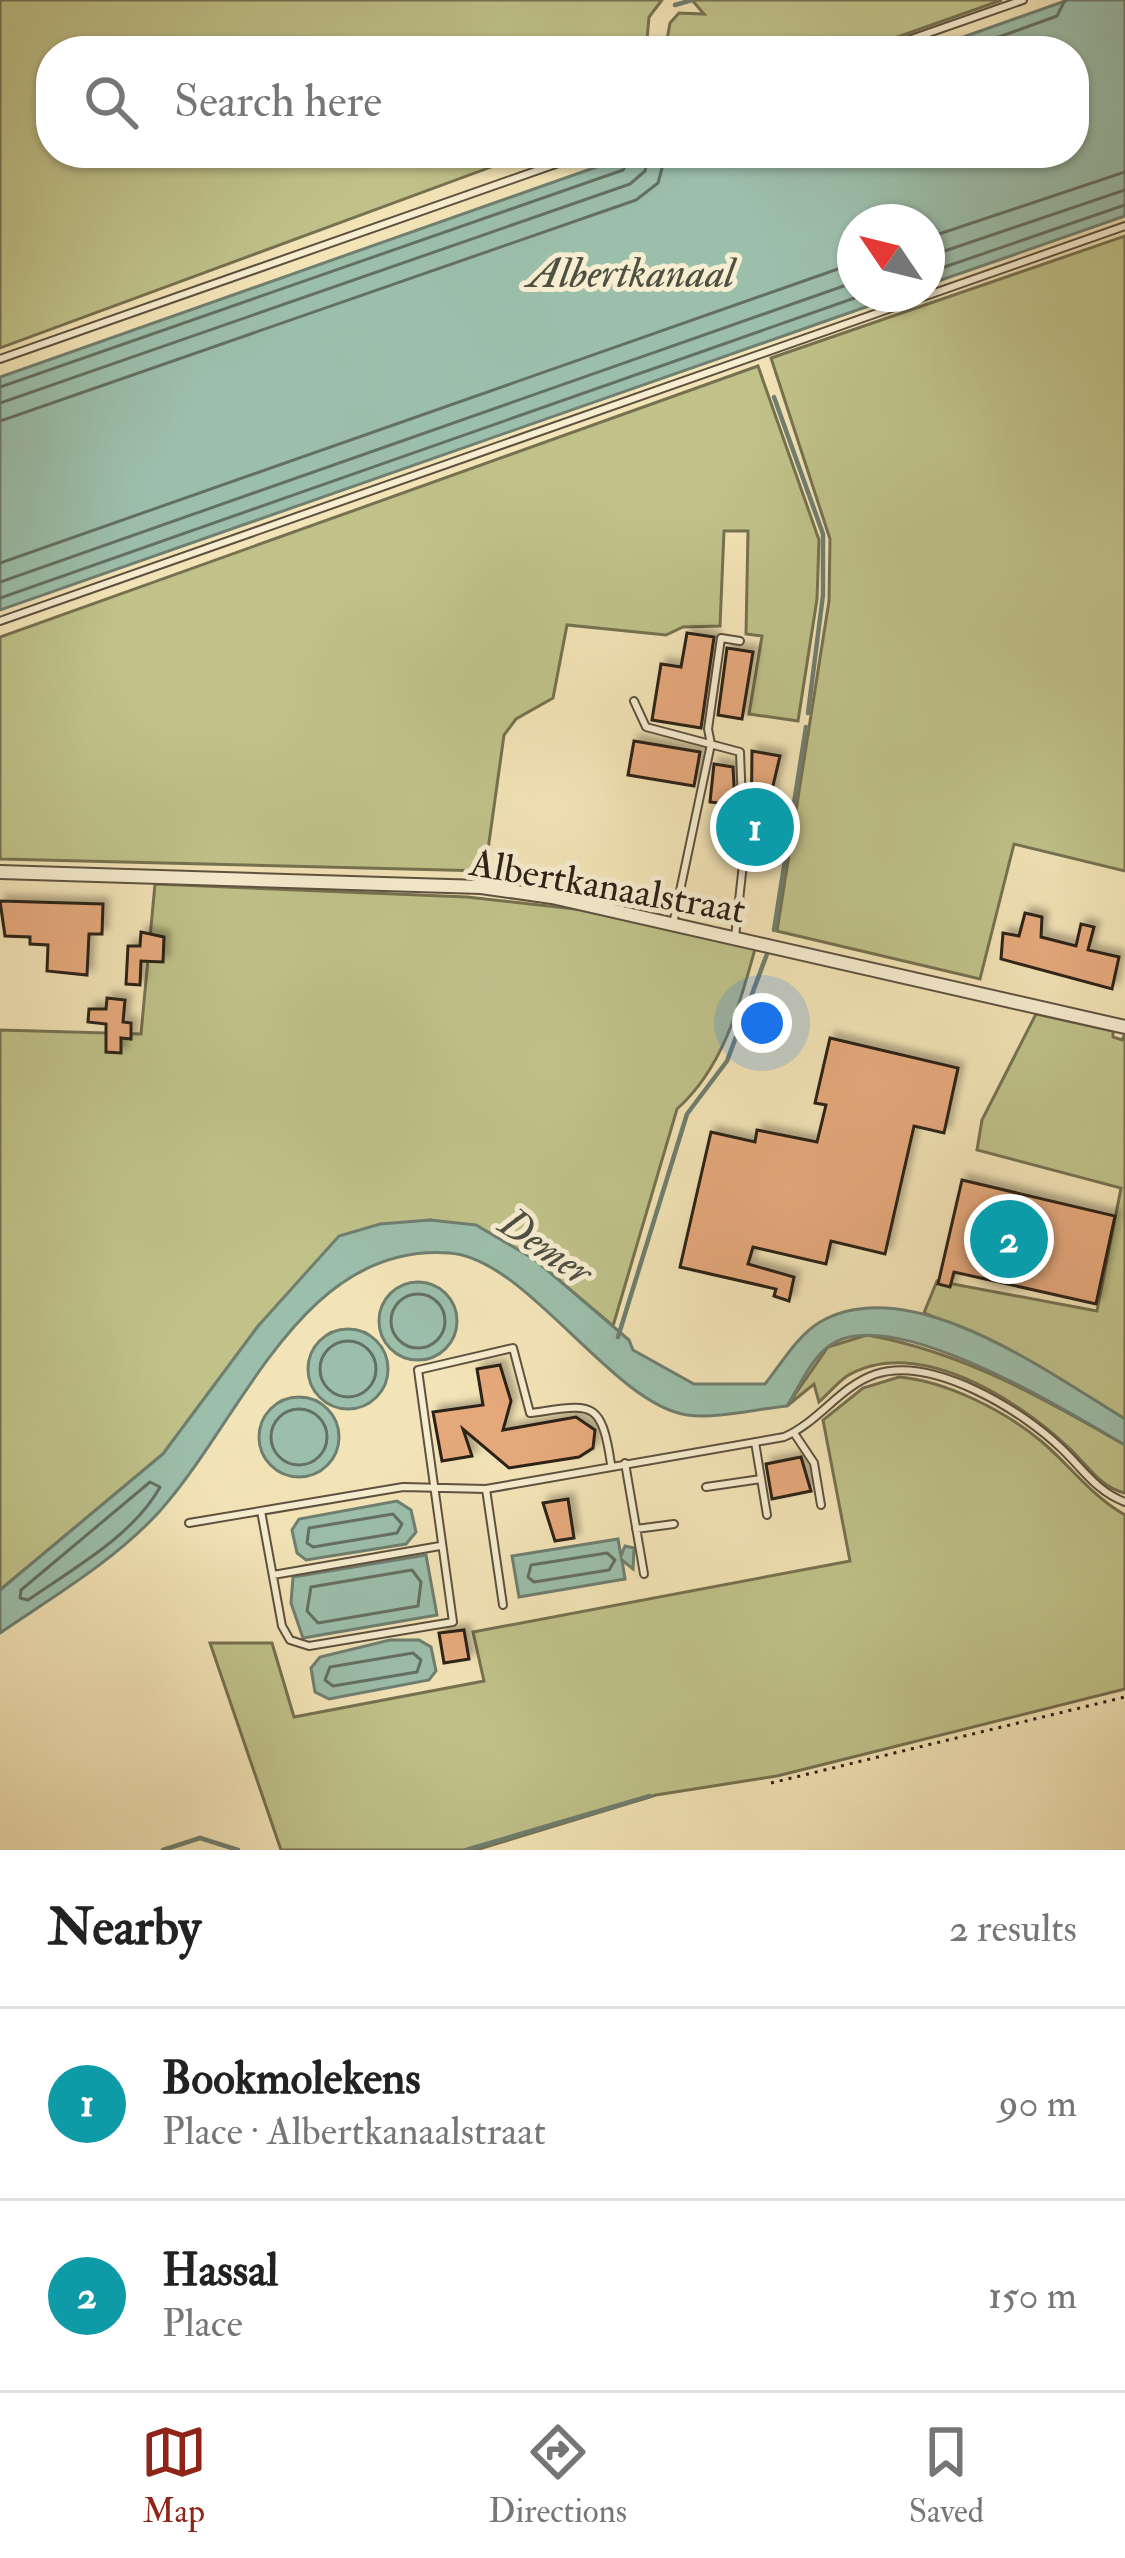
<!DOCTYPE html>
<meta charset="utf-8">
<style>
:root{--surface:#fff;--page:#f6f6f6;--text:#222;--muted:#767676;--line:#e0e0e0;--accent:#8f2418}
body{margin:0;font-family:"IM FELL Double Pica",serif;background:var(--page);color:var(--text)}
.compass{position:absolute;left:837px;top:204px;width:108px;height:108px;border-radius:50%;background:var(--surface);box-shadow:0 3px 9px #0004;rotate:305deg}
.you{position:absolute;left:762px;top:1023px;width:42px;height:42px;margin:-30px;border:9px solid #fff;border-radius:50%;background:#1a73e8;box-shadow:0 0 0 18px #1a73e833}
.badge{display:grid;place-items:center;width:78px;height:78px;border-radius:50%;background:var(--accent);color:#fff;font-size:39px;font-weight:700}
.pin{position:absolute;translate:-50% -50%;border:6px solid #fff;box-shadow:0 3px 12px #0006}
.list{margin:0;padding:0;list-style:none}
h2{display:flex;justify-content:space-between;align-items:center;height:156px;margin:0;padding:0 48px;font-size:51px}
h2 small{font-size:39px;font-weight:400;color:var(--muted)}
.list li{display:grid;grid-template-columns:78px 1fr auto;gap:36px;align-items:center;box-sizing:border-box;height:192px;padding:0 48px;border-top:3px solid var(--line)}
.list b{display:block;font-size:45px;white-space:nowrap}
.list p{margin:0;font-size:39px;white-space:nowrap;color:var(--muted)}
.list em{font-size:39px;font-style:normal;color:var(--muted)}
.icon{flex:none;width:66px;height:66px;fill:none;stroke:currentColor;stroke-width:2;stroke-linecap:round;stroke-linejoin:round}
.map{position:relative;flex:none;width:1125px;height:1850px;overflow:hidden}
.search{position:absolute;background:var(--surface);box-shadow:0 3px 9px #0004;left:36px;right:36px;top:36px;height:132px;display:flex;align-items:center;gap:30px;box-sizing:border-box;padding:0 42px;border-radius:48px;color:var(--muted);font-size:45px}
.sheet{height:540px;background:var(--surface)}
nav{display:flex;justify-content:space-around;align-items:center;box-sizing:border-box;height:168px;border-top:3px solid var(--line);background:var(--surface);font-size:33px;color:var(--muted)}
nav a{display:grid;justify-items:center;gap:6px}
nav .on{color:var(--accent)}
.map>svg:first-child{display:block}
.green{fill:#c0c28a;stroke:#767150;stroke-width:3}
.water{fill:#9cbfab;stroke:#6f7f70;stroke-width:3}
.lines{fill:none;stroke-linecap:round;stroke-linejoin:round}
.shore{stroke:#647061;stroke-width:3}
.stream{stroke:#6f7f70;stroke-width:4.5}
.building{fill:#e6a97b;stroke:#2c2017;stroke-width:3;filter:url(#shadow)}
.lane-casing{stroke:#5e513f;stroke-width:10}
.street-casing{stroke:#5e513f;stroke-width:16}
.path{stroke:#2c2017;stroke-width:3;stroke-dasharray:3 6;stroke-linecap:butt}
.lane{stroke:#f7edd0;stroke-width:6}
.street{stroke:#f7edd0;stroke-width:12}
.labels{text-anchor:middle;stroke-width:10;stroke-linejoin:round;paint-order:stroke}
.street-label{font-size:39px;fill:#2c2017;stroke:#f7edd0}
.water-label{font-size:42px;font-style:italic;fill:#4e5043;stroke:#f7edd0}
</style>
<div class="map">
<svg width="1125" height="1850" viewBox="0 0 1125 1850">
<defs>
<filter id="shadow"><feDropShadow dx="5.5" dy="-5.5" stdDeviation="3" flood-color="#0004"/></filter>
</defs>
<rect width="100%" height="100%" fill="#f3e4b7"/>
<filter id="stains"><feTurbulence type="fractalNoise" baseFrequency=".00167" numOctaves="4"/><feColorMatrix values="0 0 0 0 .2 0 0 0 0 .09 0 0 0 0 .02 0 0 0 .5 -.17"/></filter>
<radialGradient id="worn" r=".72"><stop offset=".6" stop-color="#630" stop-opacity="0"/><stop offset="1" stop-color="#630" stop-opacity=".3"/></radialGradient>
<path class="green" d="M0,0h662l-13,17 -3,34h-595v102h478l-529,195z
M692,0h310l-144,51h-193l5,-28 9,-10 25,1z
M1125,236v635l-111,-27 -34,135 -203,-48 52,-330 1,-62 -59,-181z
M758,366l61,174 -2,59 -19,122 -49,-7 13,-78 -16,-2 2,-103h-24l-4,95 -37,1 -17,8 -99,-10 -14,73 -37,21 -12,16 -19,136 -485,-12v-222z
M155,884l312,13 117,13 171,39c-16,58 -32,119 -78,160l-64,217 -79,-67 -104,-39 -171,105 -96,129 -163,136v-560l141,4z
M1036,1014l77,17v6l9,3 3,-6v385l-131,-77 -70,-29 13,-32 160,30 24,-123 -144,-38 5,-30z
M867,1335c95,17 175,62 258,110v48c-26,-6 -39,-30 -58,-47 -51,-47 -150,-111 -220,-70 -10,7 -19,18 -28,26l-5,-18 -27,22 41,-59z
M899,1377c47,4 106,34 142,64 30,25 50,55 84,74v174l-348,87 -121,19 -180,55h-195l-71,-207h62l22,74 190,-36 -11,-49 377,-71 -27,-141 40,-32z"/>
<path class="water" d="M1068,0h57v216l-198,69v-63h-72v72h48l-903,316v-233l636,-224h438v-102h-150z
M430,1220l46,5 58,34 95,81 4,10 61,34h71c16,-20 33,-49 55,-62 90,-52 229,51 305,97v26c-56,-32 -235,-145 -296,-99 -18,13 -30,41 -42,60 -31,3 -70,13 -100,9 -75,-11 -160,-157 -238,-162 -148,-11 -206,166 -290,259 -45,49 -105,84 -159,121v-43l163,-136 96,-129 80,-89 41,-12z
M379 1321a39 39 0 1 1 78 0a39 39 0 1 1-78 0Z
M308 1369a40 40 0 1 1 80 0a40 40 0 1 1-80 0Z
M259 1437a40 40 0 1 1 80 0a40 40 0 1 1-80 0Z
M397,1501l14,9 5,22 -10,12 -100,16 -9,-7 -5,-23 7,-11z
M618,1539l3,17 4,-10 9,2 -1,21 -11,-9 3,19 -106,18 -7,-41z
M426,1555l11,60 -134,23 -12,-35 2,-26z
M390,1640h29l12,7 5,24 -7,9 -100,19 -14,-7 -4,-24 9,-11z"/>
<g class="lines">
<path class="shore" d="M960,51l97,-35 8,-16
M927,238l198,-66
M927,257l198,-67
M927,273l198,-68
M0,387l623,-217 10,-17
M0,403l630,-219 15,-13 3,-18
M0,421l636,-221 22,-17 8,-30
M0,563l855,-300
M0,582l855,-300
M0,598l866,-304
M391 1321a27 27 0 1 1 54 0a27 27 0 1 1-54 0Z
M320 1369a28 28 0 1 1 56 0a28 28 0 1 1-56 0Z
M271 1437a28 28 0 1 1 56 0a28 28 0 1 1-56 0Z
M150,1482l10,5c-26,48 -89,83 -132,113l-8,-2 1,-8z
M393,1514l9,10 -5,9 -84,14 -6,-4 2,-15z
M607,1553l8,7 -6,10 -75,12 -6,-5 3,-12z
M412,1570l9,12 -3,24 -100,17 -11,-12 4,-24z
M413,1653l8,7 -4,12 -84,14 -8,-6 5,-13z"/>
<path class="stream" d="M675,5l17,-5
M774,397l49,137v61l-15,118
M774,930l32,-203
M618,1337l69,-223 40,-53 40,-107
M163,1850l37,-12 38,12
M466,1850l184,-54"/>
</g>
<path class="building" d="M687,633l27,4 -13,91 -49,-8 9,-56 20,3z
M727,648l26,4 -11,67 -24,-4z
M634,741l66,11 -6,34 -66,-11z
M752,751l28,5 -20,85 -9,-1z
M714,764l19,3 2,38 -25,-3z
M0,901l103,3 -1,30h-13l-2,41 -40,-4 1,-26 -18,-1v-7l-25,-1z
M1025,913l17,4 -1,20 35,9 5,-22 13,3 -6,23 31,7 -7,32 -111,-30 2,-26 16,3z
M141,932l23,5 -1,25 -22,-1 -1,24 -14,-1 2,-38h12z
M107,998l18,2 -2,22 8,1v16l-10,-1v15l-15,-1v-28l-18,-2 1,-13h17z
M830,1038l128,30 -14,65 -30,-7 -29,128 -54,-13 -5,23 -73,-17 -5,17 46,13 -5,24 -15,-5 2,-7 -96,-22 31,-135 44,10 2,-12 60,12 9,-37 -11,-2z
M962,1180l153,36 -19,88 -142,-32 -4,15 -12,-3z
M500,1365l11,36 -8,29 73,-13 19,13 -2,18 -14,9 -70,11 -46,-39 9,27 -30,5 -9,-49 50,-7 -6,-36z
M801,1457l10,34 -39,8 -6,-35z
M568,1499l6,39 -19,3 -12,-38z
M464,1630l5,29 -25,4 -5,-30z"/>
<g class="lines">
<defs>
<path id="lane" d="M877,51l146,-51
M0,359l587,-206
M0,621l1125,-395
M634,701l12,26 94,25 4,103 -9,82
M673,924l38,-180 -3,-15 13,-91 19,3
M794,1433l20,30 7,42
M755,1442l12,73
M625,1463l19,111
M706,1487l55,-8
M486,1489l17,116
M261,1511l21,115 8,14 19,6 144,-24 -35,-252 95,-22 17,65c61,-8 71,-16 81,51
M189,1523l214,-36 83,2 298,-52c35,-15 56,-51 92,-63 57,-18 146,36 186,75 21,20 34,42 63,53
M636,1529l38,-5
M273,1575l167,-29"/>
<path id="street" d="M0,872l481,15 71,10 573,130"/>
</defs>
<use href="#lane" class="lane-casing"/>
<use href="#street" class="street-casing"/>
<path class="path" d="M630,900l20,4
M771,1783l354,-86"/>
<use href="#lane" class="lane"/>
<use href="#street" class="street"/>
</g>
<g class="labels">
<g class="street-label">
<text transform="translate(608 885) rotate(10)" y="14">Albertkanaalstraat</text>
</g>
<g class="water-label">
<text x="631" y="287">Albertkanaal</text>
<text transform="translate(547 1246) rotate(35)" y="15">Demer</text>
</g>
</g>
<rect width="100%" height="100%" filter="url(#stains)"/>
<rect width="100%" height="100%" fill="url(#worn)"/>
</svg>
<svg class="compass" viewBox="-18 -18 36 36"><path d="M0-13l5 13h-10z" fill="#e53935"/><path d="M0 13l5-13h-10z" fill="#767676"/></svg>
<div class="you"></div>
<div class="pin badge" style="left:755px;top:827px;background:#0f9aa8">1</div>
<div class="pin badge" style="left:1009px;top:1239px;background:#0f9aa8">2</div>
<div class="search"><svg class="icon" aria-label="search" viewBox="0 0 24 24"><circle cx="10" cy="10" r="6"/><path d="M15 15l6 6"/></svg>Search here</div>
</div>
<section class="sheet">
<h2>Nearby<small>2 results</small></h2>
<ul class="list">
<li><span class="badge" style="background:#0f9aa8">1</span><div><b>Bookmolekens</b><p>Place · Albertkanaalstraat</p></div><em>90 m</em></li>
<li><span class="badge" style="background:#0f9aa8">2</span><div><b>Hassal</b><p>Place</p></div><em>150 m</em></li>
</ul>
</section>
<nav>
<a class="on"><svg class="icon" aria-label="map" viewBox="0 0 24 24"><path d="M3 6l6-2 6 2 6-2v14l-6 2-6-2-6 2zM9 4v14M15 6v14"/></svg>Map</a>
<a><svg class="icon" aria-label="directions" viewBox="0 0 24 24"><path d="M12 3l9 9-9 9-9-9zM9 14v-3h6M13 9l2 2-2 2"/></svg>Directions</a>
<a><svg class="icon" aria-label="saved" viewBox="0 0 24 24"><path d="M7 4h10v16l-5-4-5 4z"/></svg>Saved</a>
</nav>
